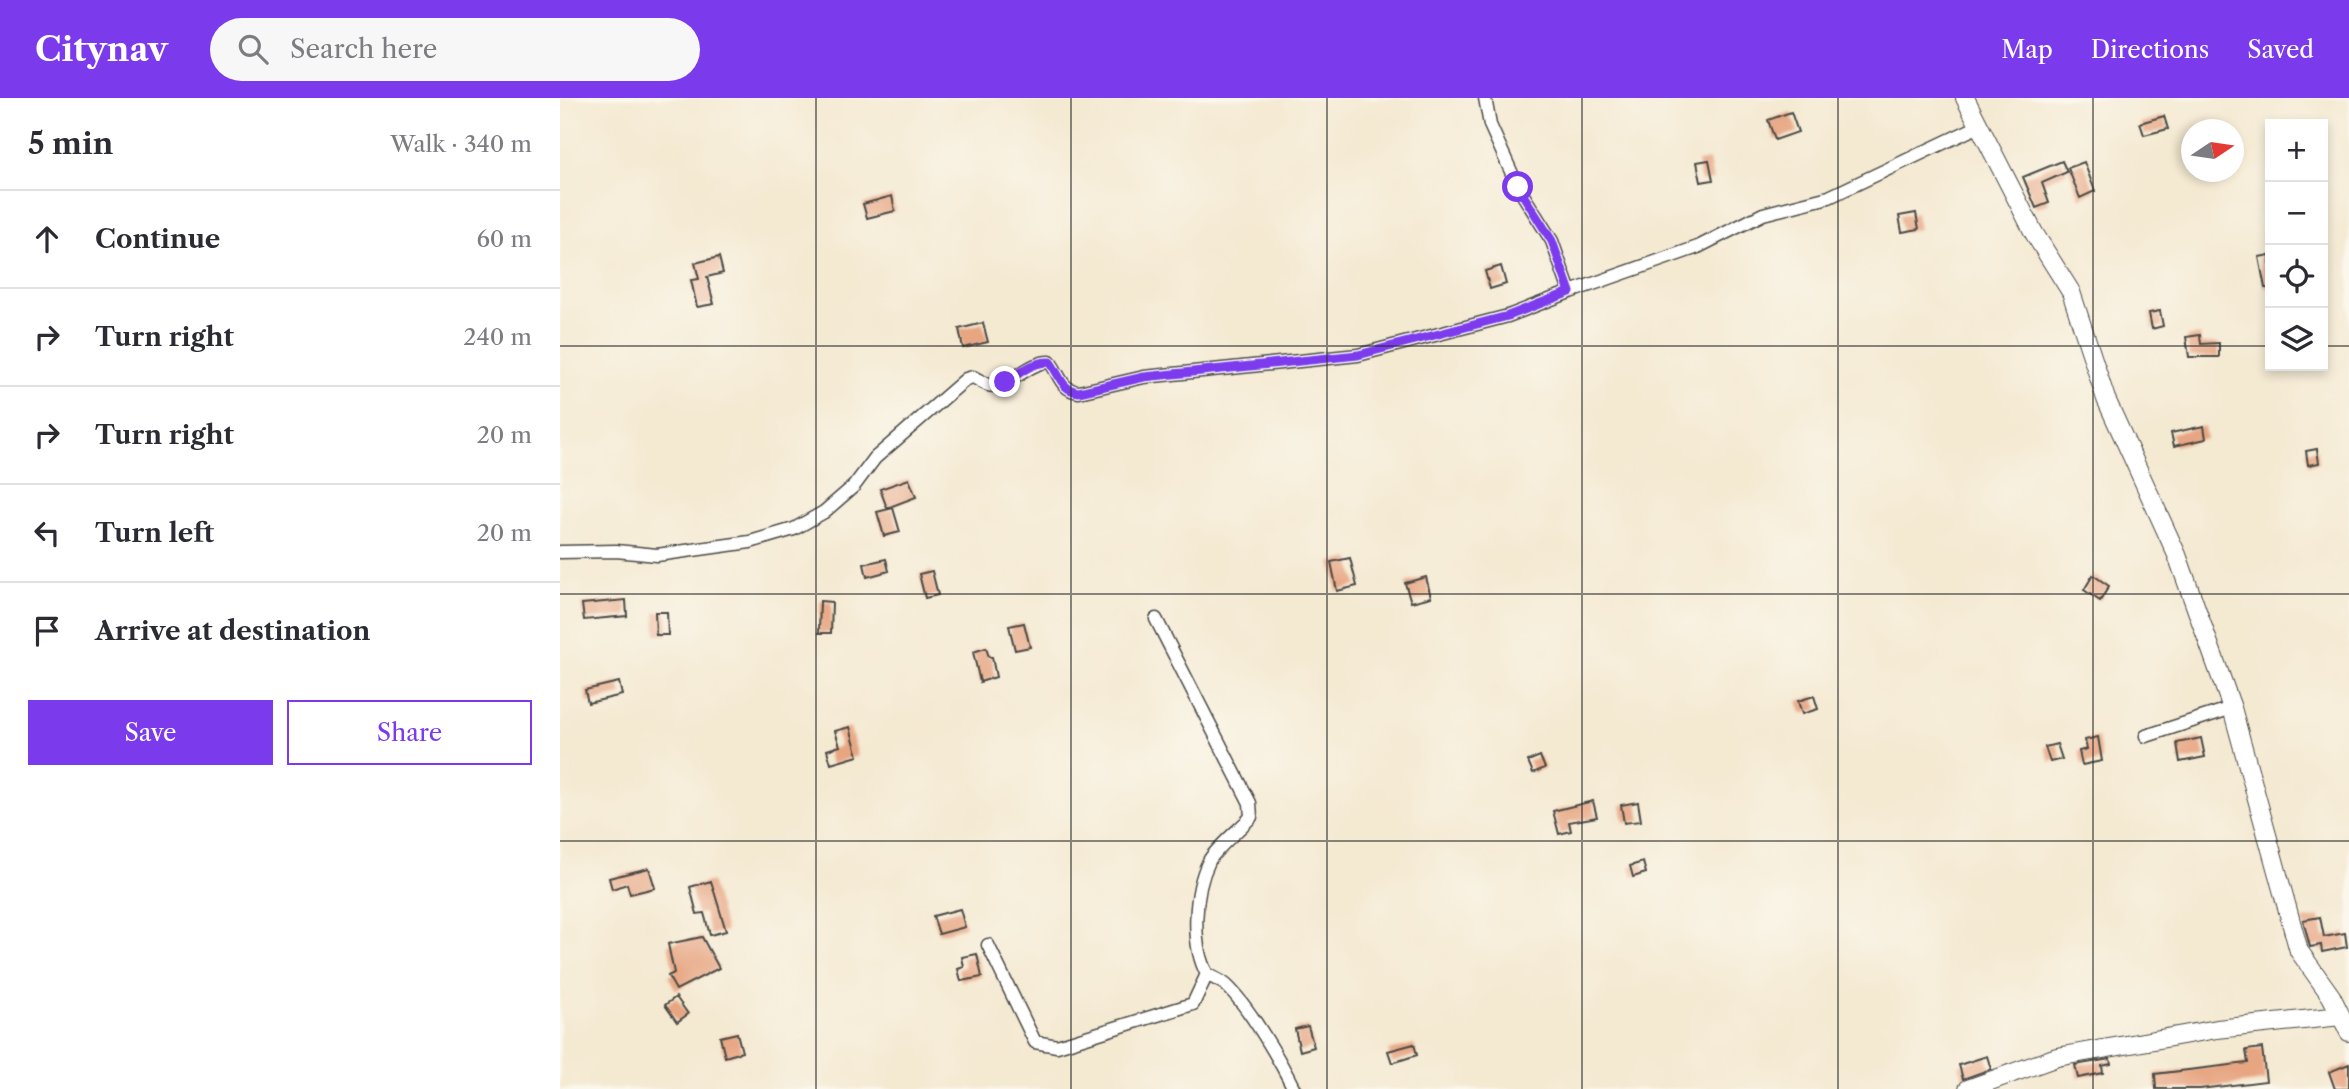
<!DOCTYPE html>
<meta charset="utf-8">
<style>
:root{--surface:#fff;--page:#f7f7f7;--text:#2b2b33;--muted:#7c7c81;--line:#e1e1e2;--accent:#7c3aed}
body{margin:0;font-family:"Libre Caslon Text",serif;background:var(--page);color:var(--text)}
.controls{position:absolute;right:21px;top:21px;display:grid;overflow:hidden;border-radius:0px;box-shadow:0 4px 10px #0003}
.controls button{width:63px;height:63px;display:grid;place-items:center;padding:0;border:0;border-bottom:2px solid var(--line);background:var(--surface);color:var(--text);font:35px sans-serif}
.compass{position:absolute;left:1621px;top:21px;width:63px;height:63px;border-radius:50%;background:var(--surface);box-shadow:0 4px 10px #0003;rotate:77deg}
.stop{position:absolute;width:21px;height:21px;margin:-16px;border:5px solid #7c3aed;border-radius:50%;background:#fff}
.stop.end{background:#7c3aed;border-color:#fff;box-shadow:0 2px 7px #0008}
.list{margin:0;padding:0;list-style:none}
h2{display:flex;justify-content:space-between;align-items:center;height:91px;margin:0;padding:0 28px;font-size:30px}
h2 small{font-size:23px;font-weight:400;color:var(--muted)}
.list li{display:grid;grid-template-columns:46px 1fr auto;gap:21px;align-items:center;box-sizing:border-box;height:98px;padding:0 28px;border-top:2px solid var(--line)}
.list b{display:block;font-size:26px;white-space:nowrap}
.list em{font-size:23px;font-style:normal;color:var(--muted)}
.actions{display:flex;gap:14px;padding:21px 28px}
.actions a{flex:1;padding:16px 0;border:2px solid var(--accent);border-radius:0px;text-align:center;font-size:24px;color:var(--accent)}
.actions .main{background:var(--accent);color:#fff}
.icon{flex:none;width:38px;height:38px;fill:none;stroke:currentColor;stroke-width:2;stroke-linecap:round;stroke-linejoin:round}
.map{position:relative;flex:none;width:1789px;height:991px;overflow:hidden}
header{display:flex;align-items:center;gap:42px;box-sizing:border-box;height:98px;padding:0 35px;background:var(--accent);color:#fff}
header strong{font-size:33px}
nav{display:flex;gap:38px;margin-inline-start:auto;font-size:24px}
.search{width:490px;height:63px;background:var(--page);display:flex;align-items:center;gap:18px;box-sizing:border-box;padding:0 24px;border-radius:38px;color:var(--muted);font-size:26px}
main{display:flex}
aside{flex:1;background:var(--surface)}
.map>svg:first-child{display:block}
.building{fill:#e7a582}
.lines{fill:none;stroke-linecap:round;stroke-linejoin:round}
.street-casing{stroke:#494844;stroke-width:15}
.secondary-casing{stroke:#494844;stroke-width:20}
.street{stroke:#fff;stroke-width:12}
.secondary{stroke:#fff;stroke-width:18}
.route{stroke:#7c3aed;stroke-width:9}
.grid{fill:none;stroke:#2b2b2b;stroke-width:2;stroke-opacity:0.55}
</style>
<header>
<strong>Citynav</strong>
<div class="search"><svg class="icon" aria-label="search" viewBox="0 0 24 24"><circle cx="10" cy="10" r="6"/><path d="M15 15l6 6"/></svg>Search here</div>
<nav><a>Map</a><a>Directions</a><a>Saved</a></nav>
</header>
<main>
<aside>
<h2>5 min<small>Walk · 340 m</small></h2>
<ul class="list">
<li><svg class="icon" aria-label="ahead" viewBox="0 0 24 24"><path d="M12 20V5M6 11l6-6 6 6"/></svg><div><b>Continue</b></div><em>60 m</em></li>
<li><svg class="icon" aria-label="right" viewBox="0 0 24 24"><path d="M7 20v-9h11M14 6l5 5-5 5"/></svg><div><b>Turn right</b></div><em>240 m</em></li>
<li><svg class="icon" aria-label="right" viewBox="0 0 24 24"><path d="M7 20v-9h11M14 6l5 5-5 5"/></svg><div><b>Turn right</b></div><em>20 m</em></li>
<li><svg class="icon" aria-label="left" viewBox="0 0 24 24"><path d="M17 20v-9H6M10 6l-5 5 5 5"/></svg><div><b>Turn left</b></div><em>20 m</em></li>
<li><svg class="icon" aria-label="arrive" viewBox="0 0 24 24"><path d="M6 21V4h12l-3 4 3 4H6"/></svg><div><b>Arrive at destination</b></div></li>
</ul>
<div class="actions"><a class="main">Save</a><a>Share</a></div>
</aside>
<div class="map">
<svg width="1789" height="991" viewBox="0 0 1789 991">
<rect width="100%" height="100%" fill="#fbf7ec"/>
<filter id="ink" filterUnits="userSpaceOnUse"><feTurbulence type="fractalNoise" baseFrequency=".0143" numOctaves="2"/><feDisplacementMap in="SourceGraphic" scale="14" xChannelSelector="R" yChannelSelector="G"/><feConvolveMatrix kernelMatrix="1 2 1 2 8 2 1 2 1" color-interpolation-filters="sRGB"/></filter>
<filter id="wash" filterUnits="userSpaceOnUse"><feTurbulence type="fractalNoise" baseFrequency=".00686" numOctaves="4" result="noise"/><feDisplacementMap in="SourceGraphic" scale="28" xChannelSelector="R" yChannelSelector="G"/><feGaussianBlur stdDeviation="1.57" result="paint"/><feColorMatrix in="noise" values="0 0 0 0 0 0 0 0 0 0 0 0 0 0 0 0 0 1.4 0 .05"/><feComposite in="paint" operator="in"/></filter>
<g filter="url(#wash)">
<rect width="100%" height="100%" fill="#f4e9d1"/>
<g id="blocks">
<path class="building" d="M1231,14l7,20 -23,8 -7,-20z
M1604,18l4,13 -24,6 -4,-12z
M1149,62l4,20 -12,2 -4,-20z
M1502,63l5,11 -25,11 7,20 -13,5 -13,-31z
M1524,64l11,29 -15,7 -12,-30z
M332,98l3,15 -28,7 -4,-14z
M1356,115l3,16 -17,3 -3,-16z
M1710,157v33h-5l-6,-31z
M159,159l4,16 -16,4 7,27 -17,3 -6,-27 8,-1 -4,-16z
M941,168l5,18 -16,5 -5,-18z
M1600,213l3,15 -11,3 -3,-16z
M423,225l5,19 -25,6 -4,-19z
M1640,237l1,9 18,-1v14h-30l-3,-20z
M1644,328l2,13 -32,7 -3,-13z
M1757,351l2,14 -11,2 -2,-14z
M349,381l7,18 -29,11 -7,-19z
M333,410l7,24 -16,4 -7,-24z
M790,460l7,28 -20,5 -6,-29z
M326,461l3,12 -22,6 -3,-13z
M372,473l6,24 -13,3 -6,-24z
M1533,477l16,11 -9,15 -16,-11z
M866,479l5,20 -20,5 -6,-19z
M66,502l1,16 -43,4 -2,-16z
M260,503l12,1 -1,31h-12z
M95,514h12l1,23h-12z
M464,525l6,24 -15,3 -6,-24z
M426,550l3,9h3l4,20 -16,5 -7,-30z
M59,584l3,13 -34,8 -3,-13z
M1254,598l4,13 -16,5 -4,-13z
M290,629l8,29 -27,8 -4,-14 13,-4 -5,-15z
M1538,639l4,24 -20,4 -3,-14 8,-2 -2,-9z
M1641,640l4,19 -25,5 -3,-19z
M1497,646l5,15 -12,3 -5,-15z
M980,658l5,12 -12,5 -5,-12z
M1033,703l4,16 -28,5 2,9 -12,3 -6,-23z
M1078,704l3,19 -17,2 -3,-18z
M1083,764l3,11 -13,4 -3,-11z
M89,770l6,20 -25,6 -3,-10 -15,5 -3,-11z
M151,783l15,50 -16,4 -6,-22 -7,1 -7,-27z
M400,811l5,18 -26,7 -6,-18z
M1760,819l4,20 21,-4 2,14 -25,5 -1,-7 -11,2 -7,-27z
M142,839l17,31 -43,22 -8,-14 6,-3 -6,-29z
M417,856l5,23 -21,4 -3,-12 6,-2 -2,-10z
M116,899l12,17 -11,8 -12,-17z
M748,928l6,21 -14,4 -5,-22z
M177,935l5,19 -17,5 -5,-20z
M854,946l3,11 -25,8 -4,-12z
M1702,950l4,33 -66,8h-44l-1,-15 93,-11 -2,-13z
M1427,958l4,13 -28,10 -4,-14z
M1550,961l1,5 -9,2 1,7 -25,5 -3,-13z
M1789,966v25h-14l-6,-17z"/>
</g>
</g>
<g filter="url(#ink)">
<use href="#blocks" fill-opacity="0" stroke="#494844" stroke-width="2"/>
<g class="lines">
<defs>
<path id="street" d="M925,0l5,27 28,62 34,54 18,51
M0,454l56,-1 41,4 93,-13 44,-13 30,-17 30,-26 21,-28 91,-79 7,-2c4,2 10,6 15,8 19,6 40,-24 62,-23 10,13 11,28 29,30l65,-15 214,-22 150,-39 62,-24 128,-45 65,-33 66,-17 150,-71
M596,521l94,184 1,14c-10,11 -36,32 -42,44 -15,30 -18,85 -2,113
M1586,638l86,-28
M428,847l47,97 22,4 136,-42 14,-30c6,4 14,7 19,11 22,20 55,77 68,104"/>
<path id="secondary" d="M1405,0l69,135 37,59 35,107 71,156 55,153 67,243 32,45 18,36
M1408,991l89,-32 160,-28 124,-13"/>
</defs>
<use href="#street" class="street-casing"/>
<use href="#secondary" class="secondary-casing"/>
<use href="#street" class="street"/>
<use href="#secondary" class="secondary"/>
</g>
</g>
<g class="lines" filter="url(#ink)">
<path class="route" d="M445,284c14,-8 28,-21 45,-20 10,13 11,28 29,30l65,-15 214,-22 150,-39 62,-24 -18,-51 -34,-54"/>
</g>
<path class="grid" d="M256,0v991M511,0v991M767,0v991M1022,0v991M1278,0v991M1533,0v991M0,248h1710M1763,248h26M0,496h1789M0,743h1789"/>
</svg>
<div class="controls">
<button>+</button>
<button>−</button>
<button><svg class="icon" aria-label="locate" viewBox="0 0 24 24"><circle cx="12" cy="12" r="6"/><path d="M12 2v4M12 18v4M2 12h4M18 12h4"/></svg></button>
<button><svg class="icon" aria-label="layers" viewBox="0 0 24 24"><path d="M12 4l9 5-9 5-9-5zM3 14l9 5 9-5"/></svg></button>
</div>
<svg class="compass" viewBox="-18 -18 36 36"><path d="M0-13l5 13h-10z" fill="#e53935"/><path d="M0 13l5-13h-10z" fill="#7c7c81"/></svg>
<div class="stop" style="left:958px;top:89px"></div>
<div class="stop end" style="left:445px;top:284px"></div>
</div>
</main>
